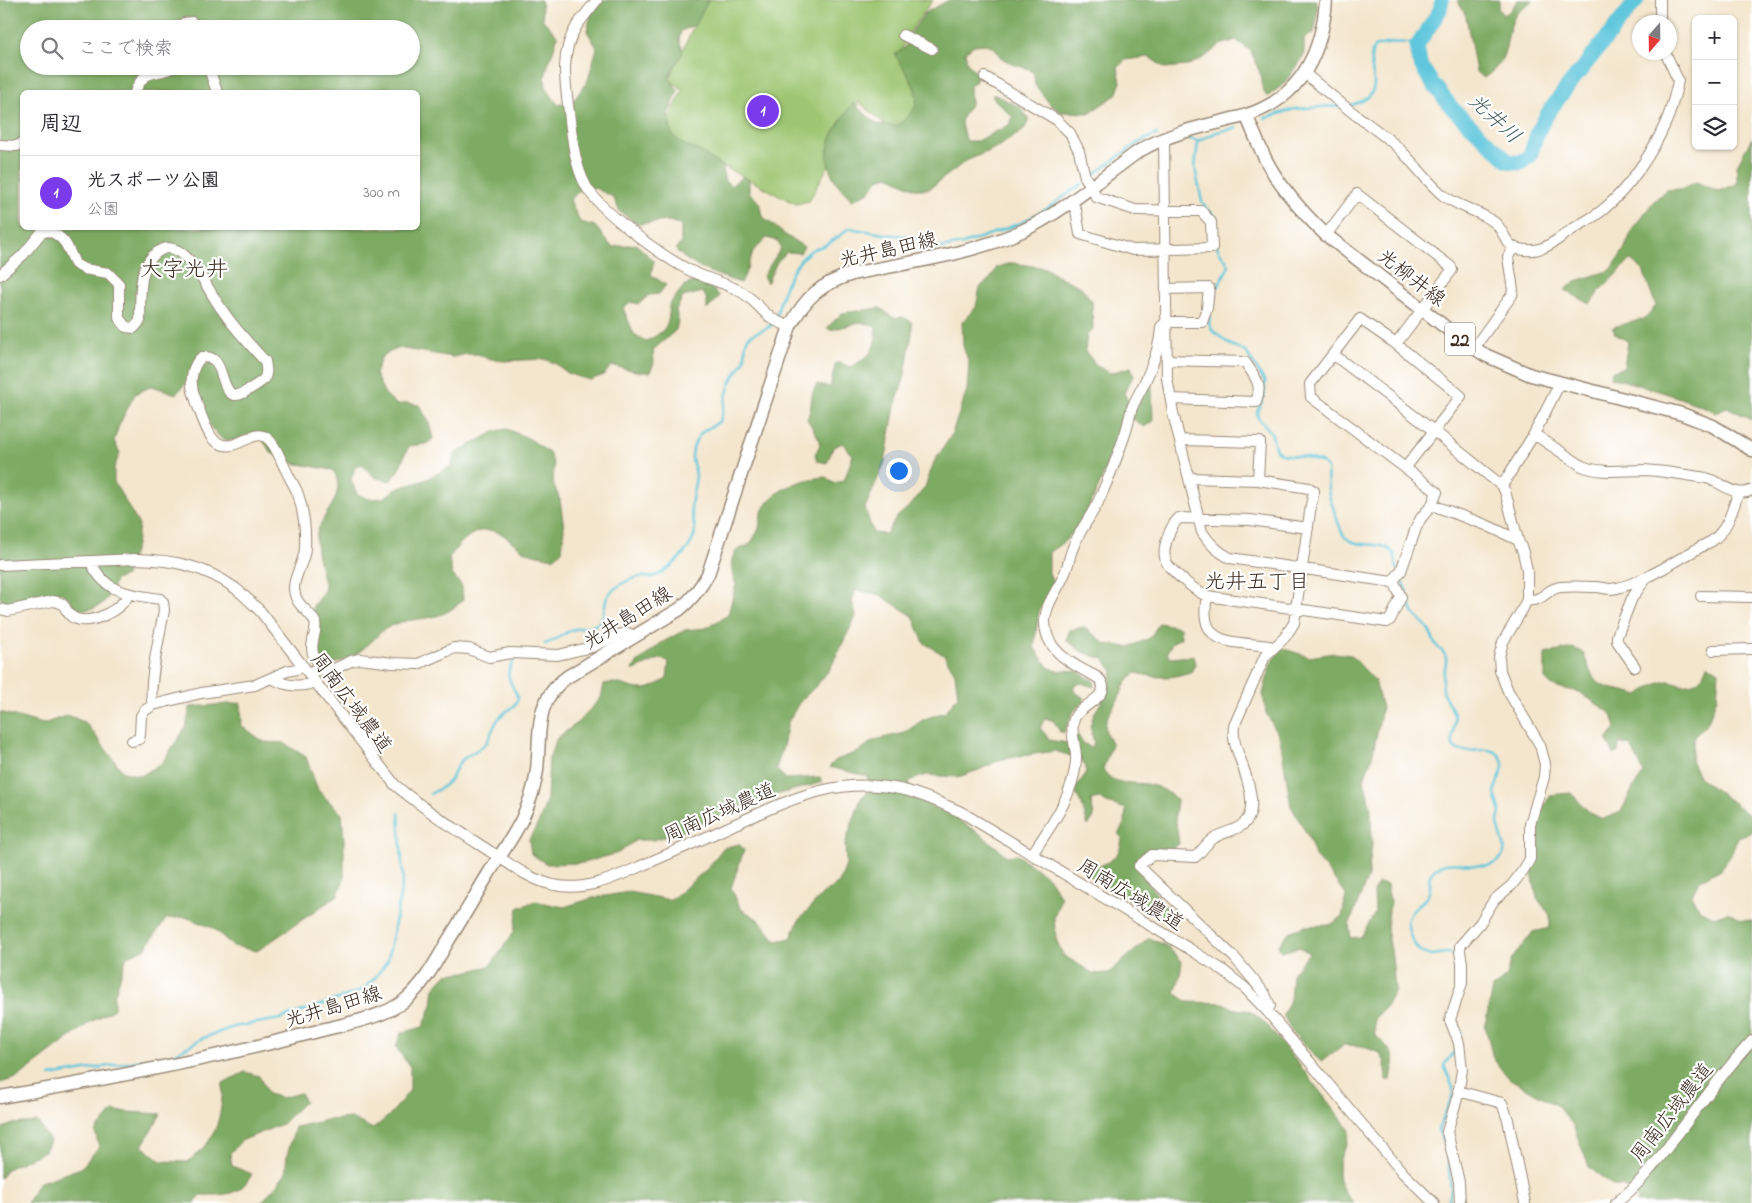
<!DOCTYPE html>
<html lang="ja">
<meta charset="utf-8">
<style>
:root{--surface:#fff;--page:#f7f7f7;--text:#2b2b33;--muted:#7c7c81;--line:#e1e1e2;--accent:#7c3aed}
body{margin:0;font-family:"Indie Flower","Klee One",sans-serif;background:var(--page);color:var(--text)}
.controls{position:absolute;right:15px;top:15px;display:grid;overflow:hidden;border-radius:8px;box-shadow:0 1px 4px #0004}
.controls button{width:45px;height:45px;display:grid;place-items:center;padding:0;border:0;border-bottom:1px solid var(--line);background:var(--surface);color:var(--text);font:25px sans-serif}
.compass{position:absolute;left:1632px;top:15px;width:45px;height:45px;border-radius:50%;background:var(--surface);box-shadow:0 1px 4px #0004;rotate:200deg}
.you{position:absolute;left:898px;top:470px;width:18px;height:18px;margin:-12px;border:4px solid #fff;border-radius:50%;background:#1a73e8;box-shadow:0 0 0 8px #1a73e833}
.badge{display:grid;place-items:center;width:32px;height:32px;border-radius:50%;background:var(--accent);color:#fff;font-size:16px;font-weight:700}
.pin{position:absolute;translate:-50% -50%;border:2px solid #fff;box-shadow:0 1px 5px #0006}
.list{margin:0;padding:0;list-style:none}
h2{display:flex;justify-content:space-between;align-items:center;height:65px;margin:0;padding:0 20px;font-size:21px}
h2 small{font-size:16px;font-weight:400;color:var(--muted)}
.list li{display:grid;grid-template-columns:32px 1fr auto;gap:15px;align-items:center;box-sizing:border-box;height:75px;padding:0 20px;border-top:1px solid var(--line)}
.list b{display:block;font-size:19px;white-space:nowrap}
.list p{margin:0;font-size:16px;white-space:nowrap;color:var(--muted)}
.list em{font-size:16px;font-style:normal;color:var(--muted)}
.icon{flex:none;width:28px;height:28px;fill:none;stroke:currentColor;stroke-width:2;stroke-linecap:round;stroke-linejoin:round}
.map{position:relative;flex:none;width:1752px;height:1203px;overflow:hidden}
.search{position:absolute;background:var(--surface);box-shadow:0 1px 4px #0004;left:20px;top:20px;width:400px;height:55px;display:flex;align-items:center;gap:12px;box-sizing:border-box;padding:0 18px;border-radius:28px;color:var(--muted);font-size:19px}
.panel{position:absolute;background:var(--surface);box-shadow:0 1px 4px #0004;left:20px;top:90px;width:400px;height:140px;border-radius:8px}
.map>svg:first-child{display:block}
.green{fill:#9ec672;stroke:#6c7848}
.forest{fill:#7eab64;stroke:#5c6a41;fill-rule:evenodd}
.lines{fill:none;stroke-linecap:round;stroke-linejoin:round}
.stream{stroke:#5fc6dc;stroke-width:2.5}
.river{stroke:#5fc6dc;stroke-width:15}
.minor-casing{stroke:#988876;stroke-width:12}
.major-casing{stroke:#988876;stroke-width:15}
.minor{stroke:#fff;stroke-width:10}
.major{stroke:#fff;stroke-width:12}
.labels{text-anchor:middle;stroke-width:4.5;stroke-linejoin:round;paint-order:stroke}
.shield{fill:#fff;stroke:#766a62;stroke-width:1}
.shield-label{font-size:19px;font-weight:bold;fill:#3b2a1e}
.street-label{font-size:20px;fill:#3b2a1e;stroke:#fff}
.water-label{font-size:21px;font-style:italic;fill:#486160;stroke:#fff}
.neighbourhood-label{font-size:21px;fill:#3b2a1e;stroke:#fff}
.quarter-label{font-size:22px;fill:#3b2a1e;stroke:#fff}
</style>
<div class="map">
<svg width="1752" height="1203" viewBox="0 0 1752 1203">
<rect width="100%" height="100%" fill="#fff"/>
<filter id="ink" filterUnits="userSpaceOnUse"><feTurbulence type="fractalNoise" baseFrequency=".02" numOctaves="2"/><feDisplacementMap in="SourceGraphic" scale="10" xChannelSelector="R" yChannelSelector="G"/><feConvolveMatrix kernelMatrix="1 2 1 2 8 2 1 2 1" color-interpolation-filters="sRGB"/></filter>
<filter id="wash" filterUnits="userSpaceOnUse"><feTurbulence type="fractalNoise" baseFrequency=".0096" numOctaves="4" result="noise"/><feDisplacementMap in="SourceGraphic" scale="20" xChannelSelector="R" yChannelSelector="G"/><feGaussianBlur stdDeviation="1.12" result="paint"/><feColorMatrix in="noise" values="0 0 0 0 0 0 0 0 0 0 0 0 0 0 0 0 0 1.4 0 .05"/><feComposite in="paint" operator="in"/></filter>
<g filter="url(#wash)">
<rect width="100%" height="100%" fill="#f4e6cd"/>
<path class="green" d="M706,0h227l-20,27 -11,20 30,41 -30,51 -43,-37 -23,41 -6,20 -21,38 -13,3 -124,-64 -5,-18 16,-32 -14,-11z"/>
<path class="forest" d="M0,0h541l2,20 14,15c-1,17 -17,37 -10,54 3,5 8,11 11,16l16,-5 14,-20 9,-32 -10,-17 4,-17 13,-14h105l-14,25 -14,6 -2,8 4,13 -14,24 9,15 -10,24 4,20 11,9 20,9 20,14 1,12 7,7 11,-9 7,3v12l10,10 3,14 22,18 20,13 -4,6 -13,-1 -10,10 -10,21 -4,-7 18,-28 -3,-7 -11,-3 -13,12 -10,27 -4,6c-22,-8 -50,-16 -65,-34l6,-6v-18l-12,-4 -31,3 -18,-12 -7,-15 -18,-9 -15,2 -10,10 10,22 15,4 17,21 24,-3 18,17 -3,14 15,10 -7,9 -10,1 -10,9 -9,-2 -7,6 11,26 12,7c19,-9 24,-15 23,-36l15,-19 11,-5 15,6 10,9 -13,14v-10l-4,-8 -20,5 -7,13 2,11 -2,9 -23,20 1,13 -4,9c-14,1 -26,-5 -39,-6l-7,9 -14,5 -21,-6 -13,-10 -12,-5 -41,2 -17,-3 -8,-4h-11l-14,3 -55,-9 -16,8 -7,18 10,20 12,11 10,-2 12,2 10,17 4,17 -7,5 -17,2c-7,13 -9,26 -19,35l-14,-3 -14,-13 -7,2 -4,13 6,14 12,5 15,-1 12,-9 29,-9 25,-13 6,-14 40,-22 11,-2 23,10 19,14 5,12 -1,18 7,17 4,28 -2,23 -9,7c-8,-2 -18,-3 -26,-6 -10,-5 -17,-13 -25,-18 -23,-12 -42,6 -53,25l3,15 10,12 1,14c-5,4 -10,9 -16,12 -19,10 -42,4 -62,17 -5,3 -9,9 -14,13 -12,11 -30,24 -47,22l-9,-13 -2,-45 12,-17c-2,-11 -10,-40 -9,-50 2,-25 34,-42 17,-69l-40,-7 -22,-10 -14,-22 -23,9h-11l-11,-11 -25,-47 -11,12 -24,-8 -17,8 -16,31 -5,16 6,12 -6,15v14l25,43 -3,20 -10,31 -11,4c-6,21 -15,32 -39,29l-8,-12 -9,-5 -52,9 -7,-2zM29,29h382v37h-382zM22,92h396v136h-396z
M949,0h368v17l-3,16 -10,5v17l-20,29 -17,13 -5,-9v-10l-11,-27 -15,-11 -16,5 -15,12 -18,9 -22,2 -16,-11 -24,3 -7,8 3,14 -5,13 -27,18 -28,-1 -11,-8 -15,-19 -1,-11 -5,-5 -14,-4 -14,-7 -5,-9 -9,-5 -13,1 -9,7 2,10 10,12 -1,7 -6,5 1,18c-12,15 -12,19 -4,37h10l32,-16 4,-8 -20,-19v-4l27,13 9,12 -5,11 -26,17 -32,14 -37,28h-14l-26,-13 -11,3 -9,13 -17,8c-5,-6 -12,-12 -16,-18 -20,-32 -1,-53 17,-79l24,21 20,2c5,-5 14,-11 17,-17 10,-15 -11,-41 -19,-54l10,-8 8,-17 12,-17z
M1457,0h43l-2,8 5,7 6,-3 9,-12h15c-6,5 -14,10 -18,16 -13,25 -2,42 -31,62l-8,-6 -10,-56z
M1752,138v282l-25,-13 -11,5c-34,-15 -70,-25 -106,-35l1,-5 13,-5 4,-26 -13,-7 -2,-7 31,-8 12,-13 -13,-36 -12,-10 -29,28 -12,16 -25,-14 11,-9 35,-11 13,-20 9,-22 21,-27 12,-11 14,-1 16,-7 22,9 19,-7v-19z
M1013,263l32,5 11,7 25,12 11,14 1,28 -6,6 -2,16 12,15 13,7 21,-6 3,8 -10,18 5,10 11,-3 10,-19 2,8 1,32 -9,6 -11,-8 -10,-2c-14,41 -26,88 -55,121 -5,5 -13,10 -19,14v21l4,11 -14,27 -5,36 14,20 9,4 9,-1 10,1 18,10v6l-13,-4 -7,2v6l10,7v5c-16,10 -12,15 -20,29h-4l-6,-11 -9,-3 -5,10 10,12 17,3 3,-4 8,-4 4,7 9,6 3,-5 -4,-17 4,-12 14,-23 5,-20 -9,-12 -22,-7 -16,-12 4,-10 14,-3 22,17 23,3 21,-9 9,-15 21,4 1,11 -8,4 -6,10 3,6 23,-2 2,8 -4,8c-22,7 -33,6 -55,1 -14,10 -10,12 -17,25 -10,18 -21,24 -7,46l-9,25c9,17 27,13 43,15 12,2 22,7 31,16l-2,16 4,28 -11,6 -14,-1 -14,8 -3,8 3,7 26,35 10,20 -87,-51 -2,-5c19,-8 33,-10 35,-33l-4,-4 7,-12 1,-13 -19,-6 -9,-5 -7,2 3,17 -6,9 -6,-21 -8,-15 11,-15 1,-8 -5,-8 -26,-8 -53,8 -23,11 -21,7 -32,-2 -17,6 1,14 44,22 29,19 25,21 8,-3 32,23 13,20 -7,21 2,21 7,16 31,19 15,-1 40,-35 18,8 15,15 -2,16 -5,16 13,9 35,1 12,6 16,2 14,12 32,39 52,67c0,14 -3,15 -8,27 -7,20 -1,32 13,47h-1093l24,-28 2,-20 8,-28 32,-7 24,-2 22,11 18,-15 19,-24v-23l-14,-20 5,-14 22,-6 9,-22 2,-17 13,-14 18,-2 25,-6 24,-34 4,-24 17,-7 29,6 29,-9 36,-6 42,8 37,-32 15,-20 16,-4 5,6 -13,38 10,21 18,11 17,21 15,-3 8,-18 24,-26 16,-11 7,-18 -1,-21 12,-34 4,-12 10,-8 -4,-14 -38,-9 7,-7 22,-8 16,-12 30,-7 20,-14 21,-7 13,-16 -3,-23 -11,-18 -20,-12 -11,-27 -33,-21 -24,-5 -4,11 4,15 -26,53 -13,16 -18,18 -11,19 -5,25 -7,22 10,10 34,-2 3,5 -55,15 -87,35 -28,8h-17l-18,13 -35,10 -36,1 -16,-10 -2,-15 10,-17 8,-23 2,-41 8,-20 19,-14 25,-26 3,-14c16,-4 25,6 40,5 7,0 17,-7 23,-10l2,-18 -10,-2 -27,12 4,-7 25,-21 24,-13 21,-2 22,-13 8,-31c-5,-10 -8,-28 3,-35 5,-2 10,-3 13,-8 2,-4 6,-9 7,-13 1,-5 1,-11 3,-16 9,-23 42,-34 64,-35l7,6 11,-2 9,-26 -11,-12 -9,5 -6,15 -10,-2 -2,-7 5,-9 -2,-8 -11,-18c7,-15 1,-20 10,-35l13,3 6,-24h4l10,4c21,-10 26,-17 26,-40l-15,-5 -30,8 -4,-2 15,-15 38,-5 14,10 9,-1 9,5v12l-8,45 -9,27 -10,56 -20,46 8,25 13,1 11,-17 15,-13 13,-17 9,-25 17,-26 16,-45 2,-28 -6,-17 -1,-24 14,-15 4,-20 11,-9 6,-11z
M1282,648l27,9 25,-4 17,2 24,26 7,27 -10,49 -8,22 7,31 1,33 -4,34 -19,48 2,13 10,-1 14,-24 -1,-21 4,-9 9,2 3,16 -3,28 5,27 3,34 -9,17 -12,12 1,16c19,17 21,21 16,45h-5l-1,-18 -6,-9 -17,-7 -19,-1 -22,17 -28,-29 -10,-18 7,-15 2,-26 17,-21 -10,-6 -17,5 -4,-6 11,-14 16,-6 25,-1 12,-8 4,-22 -17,-23 -13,-14 -8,-22 -17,-30 -11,-68 -14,-25 -3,-19 8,-31z
M1572,648l11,4c14,42 19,32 56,43 9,-7 19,-13 30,-14 4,0 7,2 11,3 16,2 23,-6 28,-19l11,6 -2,26 -9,25 -14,15 -3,23 9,18 52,39v15l-14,5 -7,18 -10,14 -22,12 -7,14 7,15 15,7 14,-5 12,7 12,2v282h-115l1,-4 -13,-12 -12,-1 -24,-19 -16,-42 -17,-20 -49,-28 -14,-19 -8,-33 8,-37 14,-12 4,-16 22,-28 17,-4v-13l-13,-17 -5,-25 10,-62 8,-16 21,-2 19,20 13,6 18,-7 12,-24 11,-15 -13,-27 -12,-3 -1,10 -4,2 -7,-15 9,-12 -4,-14 -33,-22 -27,-6 -7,-7v-25z
M241,703l1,23 22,16 20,1 22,14 12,33 24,24 2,25v39l-6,17 -81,56 -24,-5 -20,-18 -28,-11 -19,2 -21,30 -18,7 -13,40v13l-25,14 -72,55 -17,5v-371l43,12 25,-9 18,8 37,49 18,4 21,-13 24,-36 4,-20z
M245,1072l14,4 9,18 13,4 19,-5 5,8 -23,23 -41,17 -11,12 2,13 20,8c-13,23 -28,21 -52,21l-5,8h-168l11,-20 43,-15 18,-21 -4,-15 18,-21 48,3 -19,32 19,15 27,1c6,-6 13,-11 18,-17 14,-17 16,-40 17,-62z
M38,1122l12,19 -5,10 -38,18 -7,9v-49l13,-5z"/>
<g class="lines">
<path class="stream" d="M1349,106c5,-2 15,-5 19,-9 15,-14 -4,-30 6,-50 13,-4 31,-7 43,-1
M1265,118l30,-9 39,-3 5,1
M1183,137l15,4 19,-9 19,-4
M1198,141l-3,27 7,33 4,7 10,9v19
M1092,176l44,-32 21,-10
M1212,307l5,-19 12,-22c-3,-8 -10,-12 -12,-20
M1210,313l-1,11 3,6 17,14 17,8 19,30 -1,15 -7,15 1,6 13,14 5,18 5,4 22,3 18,5 6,6c1,9 0,19 2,27 2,6 12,38 15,41 13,15 39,2 50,18 2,4 2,10 3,15
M776,318c5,-23 13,-50 33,-66 3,-3 9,-4 14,-6 10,-4 18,-11 26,-18l35,6 22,2 12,3 8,5 14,4 23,-4 58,-21 27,-15 34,-24
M1400,576c3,7 6,14 9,22 1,4 2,10 4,14 3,6 9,9 13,14 5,6 6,13 11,20 3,4 8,6 9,12 1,6 -2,12 -3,18 -1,5 0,11 0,15 2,11 12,18 12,28 0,8 -5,19 -2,26 6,14 34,-2 45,9 13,11 -3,26 -3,39 0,6 5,12 5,18 0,4 -2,7 -2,11 0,11 10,23 5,33 -14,27 -60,-10 -74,23 6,23 -12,23 -20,38 -3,4 -1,11 0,15 1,6 3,9 6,14 13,21 29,1 41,11
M545,644c10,-3 20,-12 30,-15 7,-2 17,-1 22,-5 10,-8 5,-23 13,-31 7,-7 20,-15 30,-16 4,-1 8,1 11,0 15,-2 39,-27 43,-41 3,-9 -2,-17 -3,-26 0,-12 4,-23 5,-34 0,-7 -4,-12 -4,-18 0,-11 5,-24 15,-29 5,-3 8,-4 13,-8 5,-13 5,-28 12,-41 3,-7 9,-12 12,-19 3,-7 -1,-16 4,-23 6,-8 19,-6 25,-15
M430,794c7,-4 15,-7 20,-14 4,-6 6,-14 12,-20 8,-7 18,-10 25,-18 5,-8 6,-17 13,-25 6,-7 16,-9 18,-19 -7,-17 -17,-23 -1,-41
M1457,1026l5,7
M50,1076l123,-21 28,-16 32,-12 47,-8 81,-28 14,-13 13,-18 15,-81 -4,-66
M1447,1148l-9,-18 14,-33 1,-9 -9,-23 12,-15
M1448,1156l3,35 -3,10"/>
<path class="river" d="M1442,0l-2,10 -23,36 3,18 10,16 22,28 56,53 12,2 10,-7 8,-25 10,-18 17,-23 72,-90"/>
</g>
</g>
<g filter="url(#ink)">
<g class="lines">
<defs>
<path id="minor" d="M597,0c-7,9 -15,18 -21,27 -16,27 -11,55 -7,85 3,24 5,52 17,74 13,24 77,71 103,84 15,8 33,12 49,20 22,11 24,29 52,36
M1660,22v-22
M184,29v-6l8,-1 3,7
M903,35l29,14
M208,66l9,26
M1305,74c16,12 31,26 47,38 14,11 29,21 42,32 19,16 31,37 50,52 15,11 35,15 50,26 11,8 10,24 25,27 23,5 33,-6 51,-18 11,-8 24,-13 35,-23 24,-20 48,-56 61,-86 5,-11 8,-24 11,-36l1,-6 -13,-28
M985,77l72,43 13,13 9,18 6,26 7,10 4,10 39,13 66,1 10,11 1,26 -79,2 -53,-16 -4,-24 -5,-8
M135,92c11,-27 20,-14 40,-26
M1164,138l3,240 6,35 29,119c8,12 15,19 28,26l162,24 9,-11 15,-43 5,-10 11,-13 5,-13 -126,-95 -1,-13 50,-65 36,25 65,52 -55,71
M0,145l17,1 5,-3
M1326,235l31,-41 94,73 1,3 -56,74
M0,275l23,-20 18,-22 8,-2c17,7 19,17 26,33l9,5 24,4 11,11v34l7,9 8,1 6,-7c1,-25 -4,-60 23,-72 9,-4 20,4 26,11 12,12 23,37 34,51 12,18 27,34 42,50 1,6 3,12 -1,18 -4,4 -11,8 -16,11 -25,18 -23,-17 -32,-28 -4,-5 -9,-5 -14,-5 -10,8 -12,23 -9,34 4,12 13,42 21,49 24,20 42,-24 60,6 5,8 8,17 12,24 3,8 9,16 12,24 5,16 8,36 7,53 0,14 -10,26 -11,40 0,19 16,23 21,35 3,11 -7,23 -1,34 3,6 9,9 12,15
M1474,348l38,-53 1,-5 -5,-33 5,-10
M1334,355l100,76 68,55 3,5 13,49 5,12 4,18v30l-5,10 -19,32 -4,15 1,14 8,20 32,54 5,19 -1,13 -14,47v35l-6,10 -12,16 -18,15 -14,23 -20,23v6l2,11v20l-12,37 9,23 3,27 -4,25 -11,37 12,50 1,21
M1167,360l78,2c10,15 18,22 11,40l-85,-3
M1534,434l48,32c20,8 40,4 62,4 20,1 41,5 62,8 16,4 30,21 46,12
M1180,440l80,2 -2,38
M1189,478l69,2 51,8 5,3 -3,14 -17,118 -9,14 -20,19 -31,70c-2,15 4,26 9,41 6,17 17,49 -4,60 -8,5 -18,6 -25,11 -8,5 -12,14 -19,19l-43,-2 -13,11 96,92 30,36 5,12 -3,5
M1502,486l32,-52 26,-51
M1432,505l54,20 32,15
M1308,528l-58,-8 -71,-2c-9,8 -18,32 -13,43 3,9 32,32 41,35l180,26 3,-2 11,-23 -6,-13 -3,-2
M91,562c14,32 39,32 69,37l3,3 1,8c-3,20 -17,78 -11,95
M0,565l137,-6c37,1 67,7 98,29 9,7 18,16 26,24l134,173c30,25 62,45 96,67 19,12 39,28 63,33 30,7 60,-7 87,-19 30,-13 60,-26 90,-40 58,-26 106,-51 173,-36 20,5 39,14 57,22l227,136 33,21 24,19 22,23 136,162 31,30
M1207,596c-10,51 25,45 62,50l3,2
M1701,596l51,1
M1527,600c17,2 19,-12 34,-13 12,-1 24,0 35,0 5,0 10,2 15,2 30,-3 74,-35 101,-48 16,-12 20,-30 26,-47
M0,609l8,2 45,-10c16,2 10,11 21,17 17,8 47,-8 55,-24
M1713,650l39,-1
M1635,667l-18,-26v-5l15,-38 15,-21
M314,670l20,-1 17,-8 9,-2 33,4 25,1 36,-16 15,1 20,8 21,-4 48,2 34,-8 26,-12 10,-2 7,3
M272,678c12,8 30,10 43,4
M132,741l7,-2 1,-4 1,-19 3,-5 9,-6 48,-12 54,-8 32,-14 10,-2
M1032,854c19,-28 42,-59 44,-94 1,-14 -7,-27 -2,-41 4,-13 35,-21 28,-36 -2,-6 -10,-8 -15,-11 -21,-11 -43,-25 -42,-52 1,-17 13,-30 19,-45 4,-8 5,-17 8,-25 6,-18 19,-33 27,-50 9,-20 18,-42 25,-63 4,-10 5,-20 8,-29 3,-8 8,-16 12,-24 8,-18 16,-37 17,-57l5,-5h36l5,-14 2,-20 -43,1
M1458,1091l44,12 6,17 17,83
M1616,1203c23,-18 40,-40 57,-63 26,-33 50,-69 79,-99"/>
<path id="major" d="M1246,115c7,15 13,32 21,47 15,28 36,51 59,73l136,105 23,15 46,20 151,39 31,12 39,24
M0,1097c107,-18 213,-38 318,-66 26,-7 65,-13 86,-30 19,-15 32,-39 44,-60 14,-22 27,-45 41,-68 11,-18 24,-35 33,-54 7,-15 13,-32 15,-49 4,-37 -4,-68 30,-93l113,-68c12,-10 20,-20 28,-35l82,-248c16,-29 30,-42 62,-52 57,-12 117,-19 170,-43 43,-20 79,-53 117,-80 34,-20 68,-25 105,-35 56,-17 78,-61 82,-116"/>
</defs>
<use href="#minor" class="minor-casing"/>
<use href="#major" class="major-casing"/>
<use href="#minor" class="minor"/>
<use href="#major" class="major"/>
</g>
</g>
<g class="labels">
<rect class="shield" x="1445" y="322.5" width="30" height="33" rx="4"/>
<g class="shield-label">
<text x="1460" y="346">22</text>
</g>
<g class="street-label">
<text transform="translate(888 249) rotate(-13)" y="7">光井島田線</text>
<text transform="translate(1412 277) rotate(38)" y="7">光柳井線</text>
<text transform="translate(627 617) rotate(-32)" y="7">光井島田線</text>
<text transform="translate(352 702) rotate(53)" y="7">周南広域農道</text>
<text transform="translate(719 812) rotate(-24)" y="7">周南広域農道</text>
<text transform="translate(1131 894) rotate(31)" y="7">周南広域農道</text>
<text transform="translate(333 1006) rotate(-17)" y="7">光井島田線</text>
<text transform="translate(1671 1112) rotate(-52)" y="7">周南広域農道</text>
</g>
<g class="water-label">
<text transform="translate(1495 118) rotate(43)" y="7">光井川</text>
</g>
<g class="neighbourhood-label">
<text x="1257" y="588">光井五丁目</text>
</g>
<g class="quarter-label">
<text x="184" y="276">大字光井</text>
</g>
</g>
</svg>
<div class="controls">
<button>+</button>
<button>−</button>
<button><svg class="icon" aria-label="layers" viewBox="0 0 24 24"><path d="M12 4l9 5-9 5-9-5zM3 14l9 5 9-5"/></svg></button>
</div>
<svg class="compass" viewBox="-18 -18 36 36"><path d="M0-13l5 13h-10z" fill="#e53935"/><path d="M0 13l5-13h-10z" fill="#7c7c81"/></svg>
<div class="you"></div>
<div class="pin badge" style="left:763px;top:111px">1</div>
<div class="search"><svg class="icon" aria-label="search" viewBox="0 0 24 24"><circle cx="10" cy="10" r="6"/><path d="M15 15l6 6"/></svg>ここで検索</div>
<section class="panel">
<h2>周辺<small></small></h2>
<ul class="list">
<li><span class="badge">1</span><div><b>光スポーツ公園</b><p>公園</p></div><em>300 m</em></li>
</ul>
</section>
</div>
